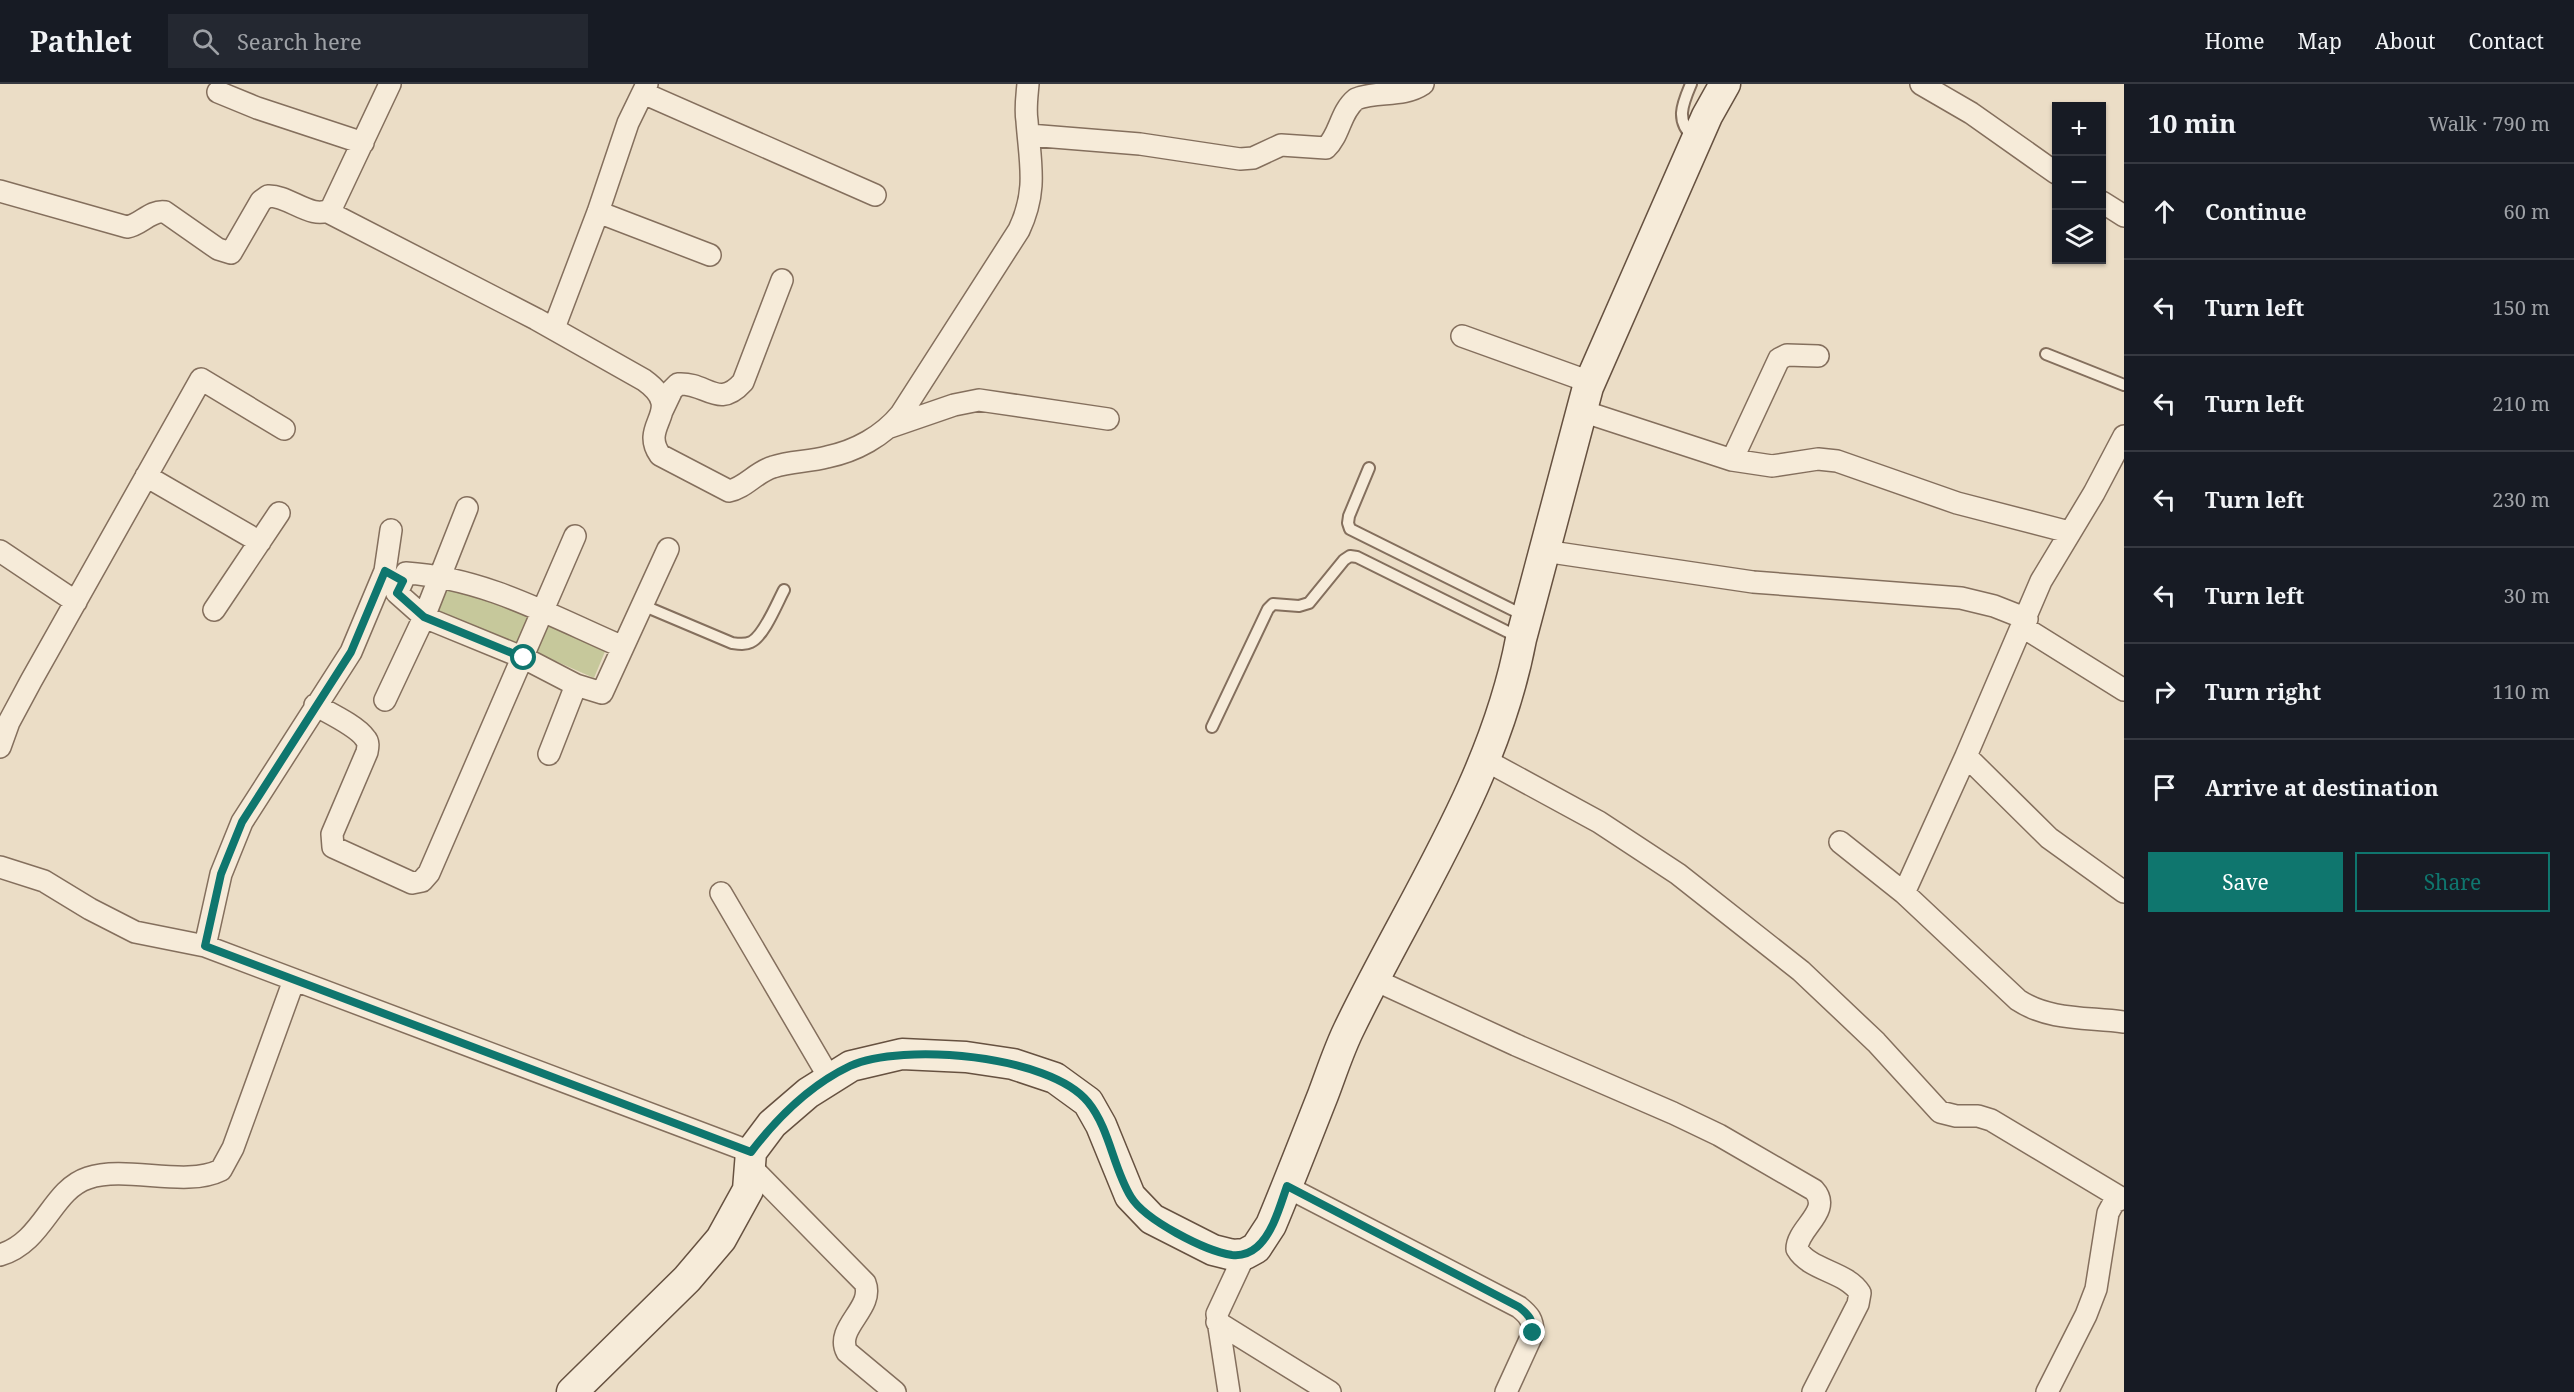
<!DOCTYPE html>
<meta charset="utf-8">
<style>
:root{--surface:#171b24;--page:#242831;--text:#f1f3f6;--muted:#9ea1a6;--line:#363941;--accent:#0f766e}
body{margin:0;font-family:"Noto Serif",serif;background:var(--page);color:var(--text)}
.controls{position:absolute;right:18px;top:18px;display:grid;overflow:hidden;border-radius:0px;box-shadow:0 2px 4px #0004}
.controls button{width:54px;height:54px;display:grid;place-items:center;padding:0;border:0;border-bottom:2px solid var(--line);background:var(--surface);color:var(--text);font:30px sans-serif}
.stop{position:absolute;width:18px;height:18px;margin:-14px;border:4px solid #0f766e;border-radius:50%;background:#fff}
.stop.end{background:#0f766e;border-color:#fff;box-shadow:0 2px 6px #0008}
.list{margin:0;padding:0;list-style:none}
h2{display:flex;justify-content:space-between;align-items:center;height:78px;margin:0;padding:0 24px;font-size:26px}
h2 small{font-size:20px;font-weight:400;color:var(--muted)}
.list li{display:grid;grid-template-columns:39px 1fr auto;gap:18px;align-items:center;box-sizing:border-box;height:96px;padding:0 24px;border-top:2px solid var(--line)}
.list b{display:block;font-size:22px;white-space:nowrap}
.list em{font-size:20px;font-style:normal;color:var(--muted)}
.actions{display:flex;gap:12px;padding:18px 24px}
.actions a{flex:1;padding:14px 0;border:2px solid var(--accent);border-radius:0px;text-align:center;font-size:21px;color:var(--accent)}
.actions .main{background:var(--accent);color:#fff}
.icon{flex:none;width:33px;height:33px;fill:none;stroke:currentColor;stroke-width:2;stroke-linecap:round;stroke-linejoin:round}
.map{position:relative;flex:none;width:2124px;height:1308px;overflow:hidden}
header{display:flex;align-items:center;gap:36px;box-sizing:border-box;height:84px;padding:0 30px;background:var(--surface);border-bottom:2px solid var(--line)}
header strong{font-size:28px}
nav{display:flex;gap:33px;margin-inline-start:auto;font-size:21px}
.search{width:420px;height:54px;background:var(--page);display:flex;align-items:center;gap:15px;box-sizing:border-box;padding:0 21px;border-radius:0px;color:var(--muted);font-size:22px}
main{display:flex}
aside{flex:1;background:var(--surface)}
.map>svg:first-child{display:block}
.green{fill:#c6c89b}
.lines{fill:none;stroke-linecap:round;stroke-linejoin:round}
.lane-casing{stroke:#846f5d;stroke-width:14}
.street-casing{stroke:#846f5d;stroke-width:24}
.secondary-casing{stroke:#665140;stroke-width:33}
.lane{stroke:#f6ebd9;stroke-width:10}
.street{stroke:#f6ebd9;stroke-width:21}
.secondary{stroke:#f6ebd9;stroke-width:30}
.route{stroke:#0f766e;stroke-width:8}
</style>
<header>
<strong>Pathlet</strong>
<div class="search"><svg class="icon" aria-label="search" viewBox="0 0 24 24"><circle cx="10" cy="10" r="6"/><path d="M15 15l6 6"/></svg>Search here</div>
<nav><a>Home</a><a>Map</a><a>About</a><a>Contact</a></nav>
</header>
<main>
<div class="map">
<svg width="2124" height="1308" viewBox="0 0 2124 1308">
<rect width="100%" height="100%" fill="#ebddc6"/>
<path class="green" d="M445,504l43,9 44,18 -16,33 -80,-33z
M548,541l58,24 -12,29 -59,-26z"/>
<g class="lines">
<defs>
<path id="lane" d="M1691,0c-9,21 -16,37 3,54
M2046,270l78,31
M1369,384l-20,48 -1,7 2,6 175,87
M642,521l90,38c7,1 13,2 19,-1 13,-6 26,-39 33,-52
M1212,643l56,-118 5,-5 26,2 10,-3 35,-43 6,-4 7,1 163,81"/>
<path id="street" d="M1921,0l50,29 85,60
M218,8l39,16 106,35
M643,9l232,102
M1029,51l111,9 100,15 13,-1 28,-13 45,3c14,-13 14,-36 30,-49 22,-9 46,-1 67,-15
M0,107l127,36c14,-2 23,-17 38,-15l53,37 13,4 30,-52 7,-5c21,-1 44,25 63,13l59,-125
M2102,118l22,14
M328,128l208,107 108,61c43,31 -6,44 16,75l69,36c16,-3 27,-19 44,-24 17,-6 36,-5 54,-10 29,-6 56,-21 74,-43l118,-184c19,-40 11,-67 8,-109 -2,-12 0,-25 1,-37
M598,128l112,43
M554,244l44,-116 30,-89 19,-39
M1462,252l128,46
M662,327l10,-21 6,-6c29,-2 40,26 65,-2l39,-102
M1582,327l150,49 40,6 46,-7 19,2 120,42 112,29
M890,343l64,-22 25,-5 129,19
M2124,352l-30,57 -53,88 -75,175 83,82 75,54
M1732,376l47,-101 8,-4 31,1
M146,392l114,66
M467,424l-43,109 -27,-24 9,-20c79,5 145,43 217,74
M0,467l76,51
M1544,467l209,31 208,16 33,8 33,13
M214,526l65,-97
M2023,543l101,63
M385,616l39,-83 100,41 52,27 26,8 66,-144
M315,621c14,8 42,21 50,33 4,4 3,9 2,14l-35,82 1,13 79,36 10,-2 7,-8 146,-337
M0,663l9,-25 22,-41 170,-302 83,50
M549,670l27,-69
M1485,676l114,62 79,52 123,97 75,71 64,70 16,4h22l13,4 130,78
M1840,758l64,51 114,107c32,21 70,17 106,22
M0,783l44,14 46,28 45,23 70,14 546,206
M721,809l109,186
M1904,809l62,-137
M205,862l16,-72 21,-52 109,-170 34,-81 6,-41
M1375,896l141,65 157,68 46,22 95,55c19,21 -17,38 -17,59 13,22 49,22 63,44l-2,11 -45,88
M750,1082l115,117c10,25 -31,45 -18,69l48,40
M1287,1103l232,120c10,8 14,13 14,26l-27,59
M0,1171c44,-13 51,-65 88,-77 39,-13 97,10 133,-8l12,-22 61,-168
M1217,1238l113,70
M1229,1308l-12,-78 28,-60
M2047,1308l39,-77 10,-26 12,-76 6,-11 10,-4"/>
<path id="secondary" d="M572,1308l115,-113 34,-40 27,-49 3,-38 21,-28 36,-31 43,-27 51,-12 64,3 47,7 42,14 33,24 13,23 29,71 22,23 61,31 20,5 12,-1 11,-6 15,-23c18,-43 35,-87 52,-130 8,-21 15,-43 25,-64 62,-129 146,-249 173,-392l67,-252 119,-271 18,-32"/>
</defs>
<use href="#lane" class="lane-casing"/>
<use href="#street" class="street-casing"/>
<use href="#secondary" class="secondary-casing"/>
<use href="#lane" class="lane"/>
<use href="#street" class="street"/>
<use href="#secondary" class="secondary"/>
</g>
<g class="lines">
<path class="route" d="M524,574l-100,-41 -27,-24 6,-12 -18,-10 -34,81 -109,170 -21,52 -16,72 546,206c26,-34 59,-67 99,-86 52,-24 200,-11 238,36 22,27 25,66 43,95 14,23 74,54 101,58 9,1 18,-2 25,-8 16,-14 23,-41 30,-61l232,121c10,8 14,13 14,26"/>
</g>
</svg>
<div class="controls">
<button>+</button>
<button>−</button>
<button><svg class="icon" aria-label="layers" viewBox="0 0 24 24"><path d="M12 4l9 5-9 5-9-5zM3 14l9 5 9-5"/></svg></button>
</div>
<div class="stop" style="left:524px;top:574px"></div>
<div class="stop end" style="left:1533px;top:1249px"></div>
</div>
<aside>
<h2>10 min<small>Walk · 790 m</small></h2>
<ul class="list">
<li><svg class="icon" aria-label="ahead" viewBox="0 0 24 24"><path d="M12 20V5M6 11l6-6 6 6"/></svg><div><b>Continue</b></div><em>60 m</em></li>
<li><svg class="icon" aria-label="left" viewBox="0 0 24 24"><path d="M17 20v-9H6M10 6l-5 5 5 5"/></svg><div><b>Turn left</b></div><em>150 m</em></li>
<li><svg class="icon" aria-label="left" viewBox="0 0 24 24"><path d="M17 20v-9H6M10 6l-5 5 5 5"/></svg><div><b>Turn left</b></div><em>210 m</em></li>
<li><svg class="icon" aria-label="left" viewBox="0 0 24 24"><path d="M17 20v-9H6M10 6l-5 5 5 5"/></svg><div><b>Turn left</b></div><em>230 m</em></li>
<li><svg class="icon" aria-label="left" viewBox="0 0 24 24"><path d="M17 20v-9H6M10 6l-5 5 5 5"/></svg><div><b>Turn left</b></div><em>30 m</em></li>
<li><svg class="icon" aria-label="right" viewBox="0 0 24 24"><path d="M7 20v-9h11M14 6l5 5-5 5"/></svg><div><b>Turn right</b></div><em>110 m</em></li>
<li><svg class="icon" aria-label="arrive" viewBox="0 0 24 24"><path d="M6 21V4h12l-3 4 3 4H6"/></svg><div><b>Arrive at destination</b></div></li>
</ul>
<div class="actions"><a class="main">Save</a><a>Share</a></div>
</aside>
</main>
